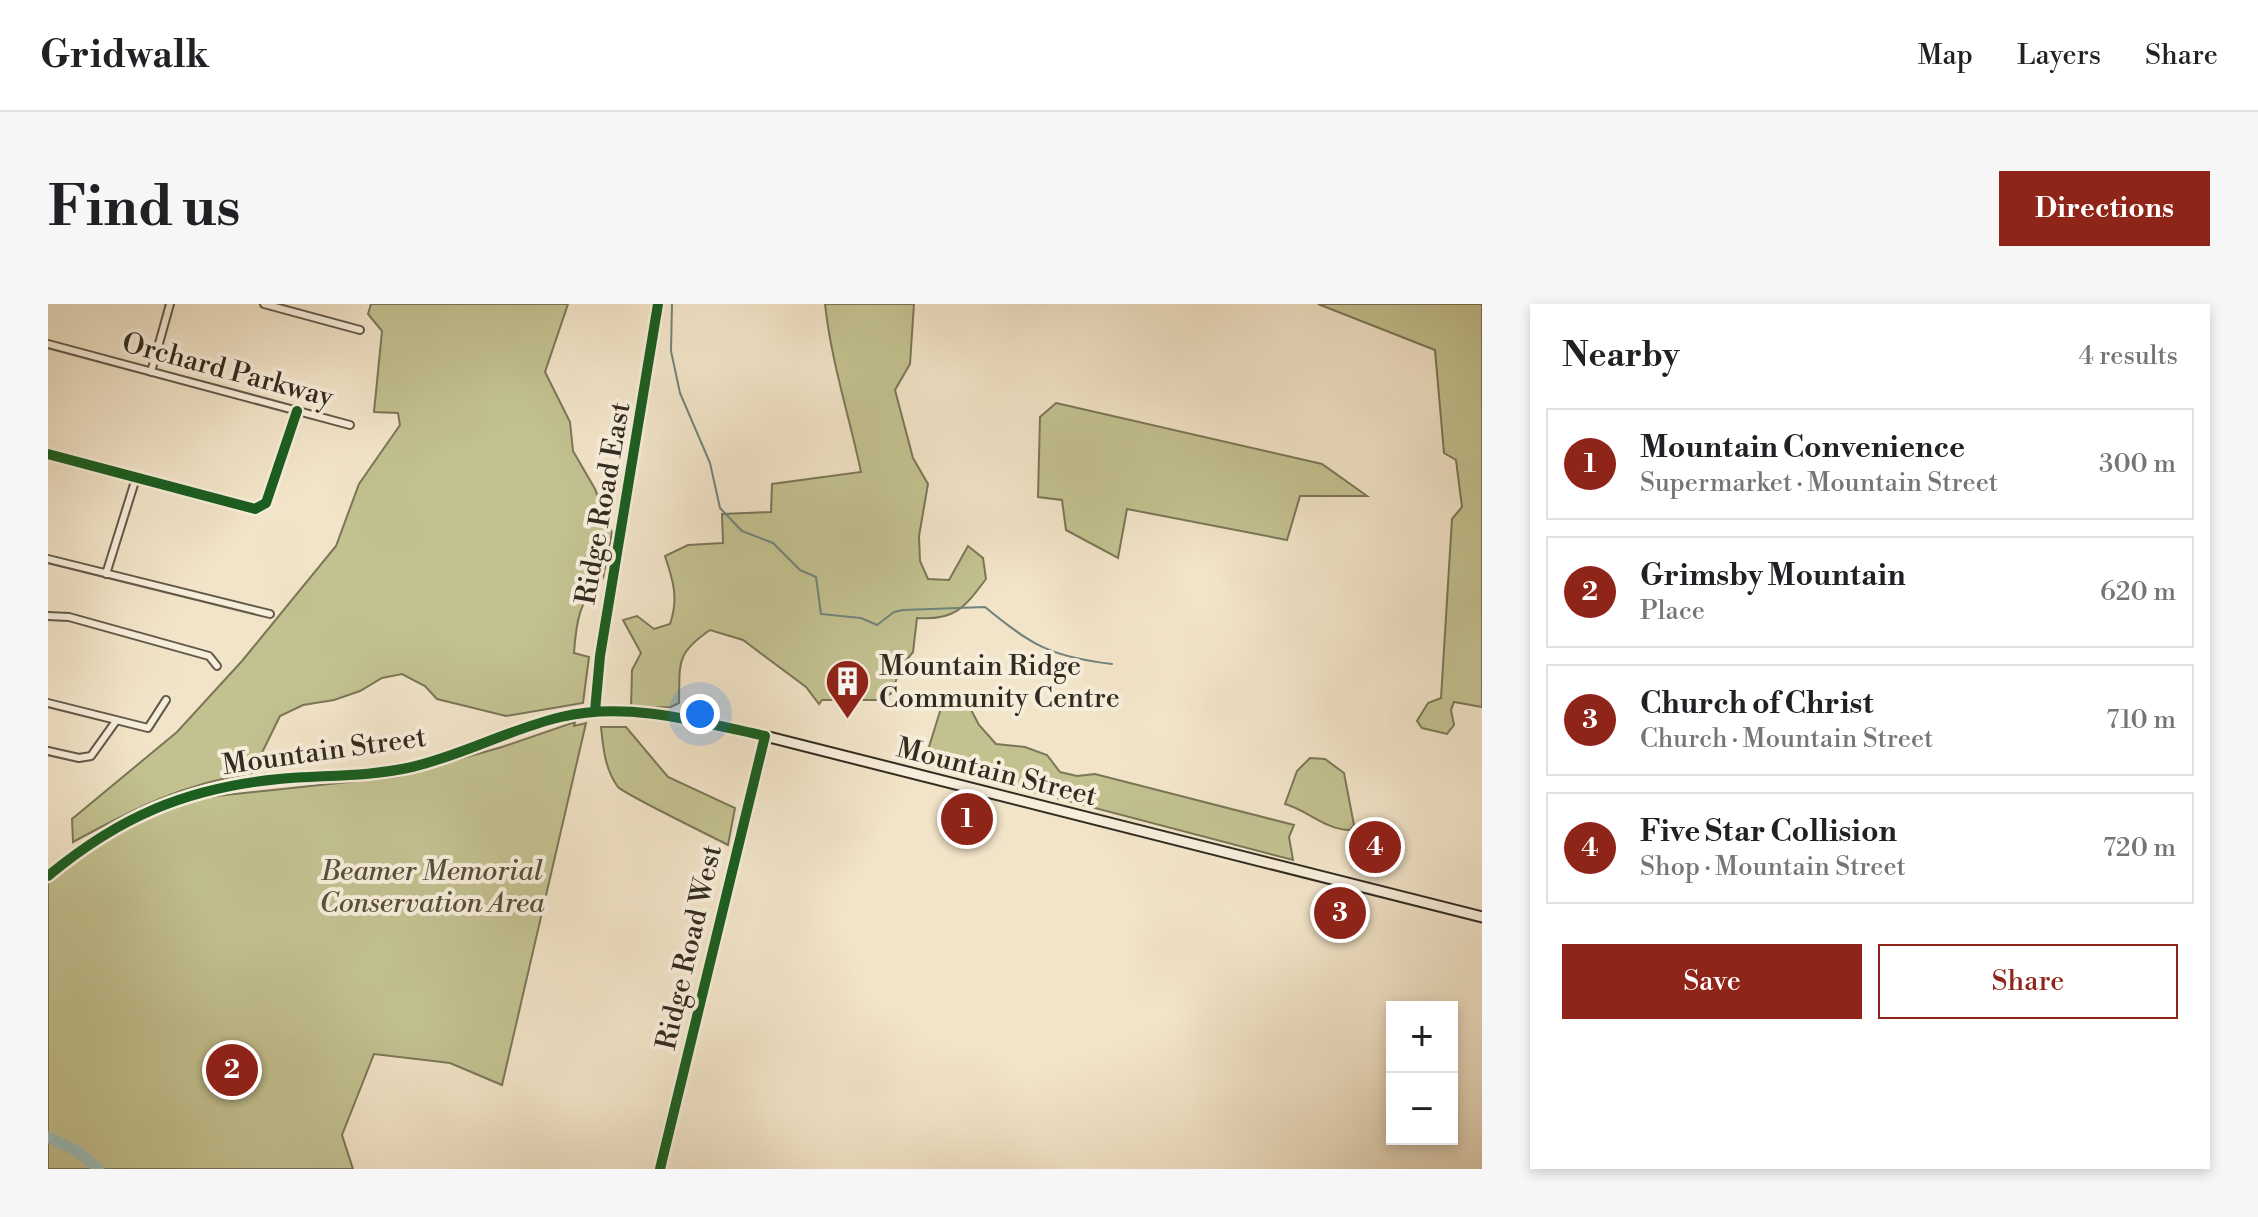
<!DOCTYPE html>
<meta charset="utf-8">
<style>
:root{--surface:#fff;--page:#f6f6f6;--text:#202124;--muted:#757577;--line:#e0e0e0;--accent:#8f2418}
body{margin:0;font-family:"Libre Bodoni",serif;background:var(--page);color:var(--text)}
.controls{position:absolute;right:24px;bottom:24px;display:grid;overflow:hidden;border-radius:0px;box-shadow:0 4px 12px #0003}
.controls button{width:72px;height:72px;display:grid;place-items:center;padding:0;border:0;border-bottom:2px solid var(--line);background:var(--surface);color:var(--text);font:40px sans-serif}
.you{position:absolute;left:652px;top:410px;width:28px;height:28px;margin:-20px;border:6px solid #fff;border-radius:50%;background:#1a73e8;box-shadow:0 0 0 12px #1a73e833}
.badge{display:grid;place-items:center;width:52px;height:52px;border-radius:50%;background:var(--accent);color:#fff;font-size:26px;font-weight:700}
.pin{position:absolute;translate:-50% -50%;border:4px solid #fff;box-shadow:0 2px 8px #0006}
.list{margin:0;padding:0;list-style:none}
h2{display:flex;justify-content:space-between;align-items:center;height:104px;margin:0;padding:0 32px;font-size:34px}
h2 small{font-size:26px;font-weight:400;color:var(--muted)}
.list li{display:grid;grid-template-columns:52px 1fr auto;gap:24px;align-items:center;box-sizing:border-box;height:112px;margin:0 16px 16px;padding:0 16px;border:2px solid var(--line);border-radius:0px}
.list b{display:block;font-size:30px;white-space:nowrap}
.list p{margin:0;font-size:26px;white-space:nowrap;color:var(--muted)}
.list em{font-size:26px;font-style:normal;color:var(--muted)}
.actions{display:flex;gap:16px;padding:24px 32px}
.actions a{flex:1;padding:18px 0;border:2px solid var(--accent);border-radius:0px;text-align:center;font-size:28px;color:var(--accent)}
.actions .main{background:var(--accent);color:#fff}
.map{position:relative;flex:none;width:1434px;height:865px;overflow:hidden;border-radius:0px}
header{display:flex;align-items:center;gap:48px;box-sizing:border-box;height:112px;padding:0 40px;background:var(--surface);border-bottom:2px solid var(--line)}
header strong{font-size:38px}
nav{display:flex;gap:44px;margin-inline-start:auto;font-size:28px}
.intro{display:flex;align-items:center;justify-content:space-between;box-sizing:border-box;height:192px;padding:0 48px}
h1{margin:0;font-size:56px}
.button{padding:20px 36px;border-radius:0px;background:var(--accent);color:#fff;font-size:28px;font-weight:700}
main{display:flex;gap:48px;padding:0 48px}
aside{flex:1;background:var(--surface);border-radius:0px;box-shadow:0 4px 12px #0003}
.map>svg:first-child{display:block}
.green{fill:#c3c190;stroke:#7a7658;stroke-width:2}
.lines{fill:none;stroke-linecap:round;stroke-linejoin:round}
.stream{stroke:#71837b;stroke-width:2}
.river{stroke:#9bbeb8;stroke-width:11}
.minor-casing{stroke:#62594a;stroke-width:10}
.secondary-casing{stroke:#322b20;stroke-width:13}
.minor{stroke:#f7eddb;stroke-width:6}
.secondary{stroke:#f7eddb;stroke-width:9}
.cycleway-casing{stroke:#f7eddb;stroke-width:15}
.cycleway{stroke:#1b5e20;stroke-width:10}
.labels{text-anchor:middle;stroke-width:8;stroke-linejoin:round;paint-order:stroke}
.street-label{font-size:28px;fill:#322b20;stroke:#f7eddb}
.poi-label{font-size:28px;fill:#322b20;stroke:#f7eddb;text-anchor:start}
.park-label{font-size:28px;font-style:italic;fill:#56503c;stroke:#f7eddb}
</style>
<header>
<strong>Gridwalk</strong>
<nav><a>Map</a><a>Layers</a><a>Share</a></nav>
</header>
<div class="intro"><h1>Find us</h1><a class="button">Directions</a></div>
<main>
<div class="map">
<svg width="1434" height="865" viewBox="0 0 1434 865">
<rect width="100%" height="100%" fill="#f2e4c8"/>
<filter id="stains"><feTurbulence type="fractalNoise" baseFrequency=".0025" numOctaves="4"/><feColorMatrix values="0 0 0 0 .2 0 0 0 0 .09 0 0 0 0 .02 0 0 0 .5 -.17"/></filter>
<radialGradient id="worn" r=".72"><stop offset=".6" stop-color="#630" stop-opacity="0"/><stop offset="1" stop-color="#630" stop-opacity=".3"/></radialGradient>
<path class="green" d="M323,0h197l-23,68 25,50 3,29 22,38 17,44 -9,45c-24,20 -27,46 -29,75l15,4 -6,46 -77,13 -69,-17 -12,-13 -23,-12 -20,4 -22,13 -26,9 -31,5 -23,11 -28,57c-70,11 -118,36 -179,69l-1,-23 105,-87 65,-71 94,-115 23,-62 41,-59 -2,-12 -24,-1 8,-81 -14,-17z
M777,0h89l-4,60 -15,26 18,68 15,26 -9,52 1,25 8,18 21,1 19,-34 15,12 3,21c-21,28 -31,42 -69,39l-4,34 -13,16 -8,25 -13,7h-57l-3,4 -13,-17 -63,-47 -33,-10c-35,24 -30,33 -31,73l-8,4 -40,1 1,-38 9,-17 -18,-33 14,-4 17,13 16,-5c9,-26 3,-44 -5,-68l23,-11 35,-2 -1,-29 49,-2 1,-28 89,-12c-12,-57 -30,-111 -36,-168z
M1270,0h164v403l-28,-5 -3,8 3,15 -7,9 -25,-6 -5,-7 11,-18 13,-5 11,-179 10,-12 -6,-47 -12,-7 -9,-103z
M1008,99l266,61 45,32h-67l-13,44 -160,-31 -9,49 -52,-28 -4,-30 -24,-3 2,-80z
M898,388l20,8 13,25 17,19 29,3 22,8 13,17 17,4 18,-2 199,51 -5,12 4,23 -369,-97z
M527,418l-1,4 12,-3 -84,362 -52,-22 -76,-9 -32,81 11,34h-305v-287l69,-51 81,-33 198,-21 106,-30z
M553,423h25l42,50 67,31 -7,37c-17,-9 -104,-51 -110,-58 -13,-17 -15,-40 -17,-60z
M1262,454l15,1 19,14 10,52 -4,5c-24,0 -43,-20 -65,-26l12,-33z"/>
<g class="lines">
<path class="stream" d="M624,0l-1,47 9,42 30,70 10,45 22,23 31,12 27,27 16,7 5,37 40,4 16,7 17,-13 9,-2 82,-3c46,38 66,50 127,57"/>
<path class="river" d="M0,833l29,14 22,18"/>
<defs>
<path id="minor" d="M216,0l96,26
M0,40l302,81
M103,68l19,-68
M0,150l207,55 11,-6 31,-92
M0,255l222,55
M58,270l30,-96
M0,312l21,1 140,39 8,10
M0,399l100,25 18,-28
M0,447l31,7 12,-2 25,-35"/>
<path id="secondary" d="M547,407l5,-55 58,-352
M0,572c71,-59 138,-88 231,-97 44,-4 89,-2 133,-12 51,-12 98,-38 149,-50 67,-16 139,5 204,19l717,181
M612,865l105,-433"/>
</defs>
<use href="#minor" class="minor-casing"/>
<use href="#secondary" class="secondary-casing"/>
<use href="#minor" class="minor"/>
<use href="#secondary" class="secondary"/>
<defs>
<path id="cycleway" d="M0,150l207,55 11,-6 31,-92
M547,407l5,-55 58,-352
M0,572c71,-59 138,-88 231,-97 44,-4 89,-2 133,-12 51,-12 98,-38 149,-50 67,-16 139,5 204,19l-105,433"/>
</defs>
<use href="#cycleway" class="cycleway-casing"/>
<use href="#cycleway" class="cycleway"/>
</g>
<defs>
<symbol id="building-pin" viewBox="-11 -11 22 30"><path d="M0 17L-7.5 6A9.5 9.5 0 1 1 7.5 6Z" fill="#8f2418" stroke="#f7eddb"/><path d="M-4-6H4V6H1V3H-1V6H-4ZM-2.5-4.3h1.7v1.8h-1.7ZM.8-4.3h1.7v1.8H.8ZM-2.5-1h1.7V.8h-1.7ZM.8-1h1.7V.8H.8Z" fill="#fff"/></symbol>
</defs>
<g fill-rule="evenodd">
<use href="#building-pin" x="774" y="352" width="51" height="69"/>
</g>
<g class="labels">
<g class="street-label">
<text transform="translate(180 65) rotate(15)" y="10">Orchard Parkway</text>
<text transform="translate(554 199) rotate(-80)" y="10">Ridge Road East</text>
<text transform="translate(276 446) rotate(-8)" y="10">Mountain Street</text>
<text transform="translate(949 467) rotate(14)" y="10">Mountain Street</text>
<text transform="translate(640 643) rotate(-77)" y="10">Ridge Road West</text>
</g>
<g class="poi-label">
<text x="831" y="371">Mountain Ridge<tspan x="831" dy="32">Community Centre</tspan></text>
</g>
<g class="park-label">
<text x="384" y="576">Beamer Memorial<tspan x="384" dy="32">Conservation Area</tspan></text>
</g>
</g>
<rect width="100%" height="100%" filter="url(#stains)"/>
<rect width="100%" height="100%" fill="url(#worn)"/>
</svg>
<div class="controls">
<button>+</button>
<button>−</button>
</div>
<div class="you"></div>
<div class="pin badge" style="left:919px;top:515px">1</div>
<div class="pin badge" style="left:184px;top:766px">2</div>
<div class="pin badge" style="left:1292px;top:609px">3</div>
<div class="pin badge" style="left:1327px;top:543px">4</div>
</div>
<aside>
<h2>Nearby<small>4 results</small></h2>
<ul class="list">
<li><span class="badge">1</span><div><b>Mountain Convenience</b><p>Supermarket · Mountain Street</p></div><em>300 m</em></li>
<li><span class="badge">2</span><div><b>Grimsby Mountain</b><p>Place</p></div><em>620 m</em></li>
<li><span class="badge">3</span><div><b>Church of Christ</b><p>Church · Mountain Street</p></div><em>710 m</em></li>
<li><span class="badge">4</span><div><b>Five Star Collision</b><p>Shop · Mountain Street</p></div><em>720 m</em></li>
</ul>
<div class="actions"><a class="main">Save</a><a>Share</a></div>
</aside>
</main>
